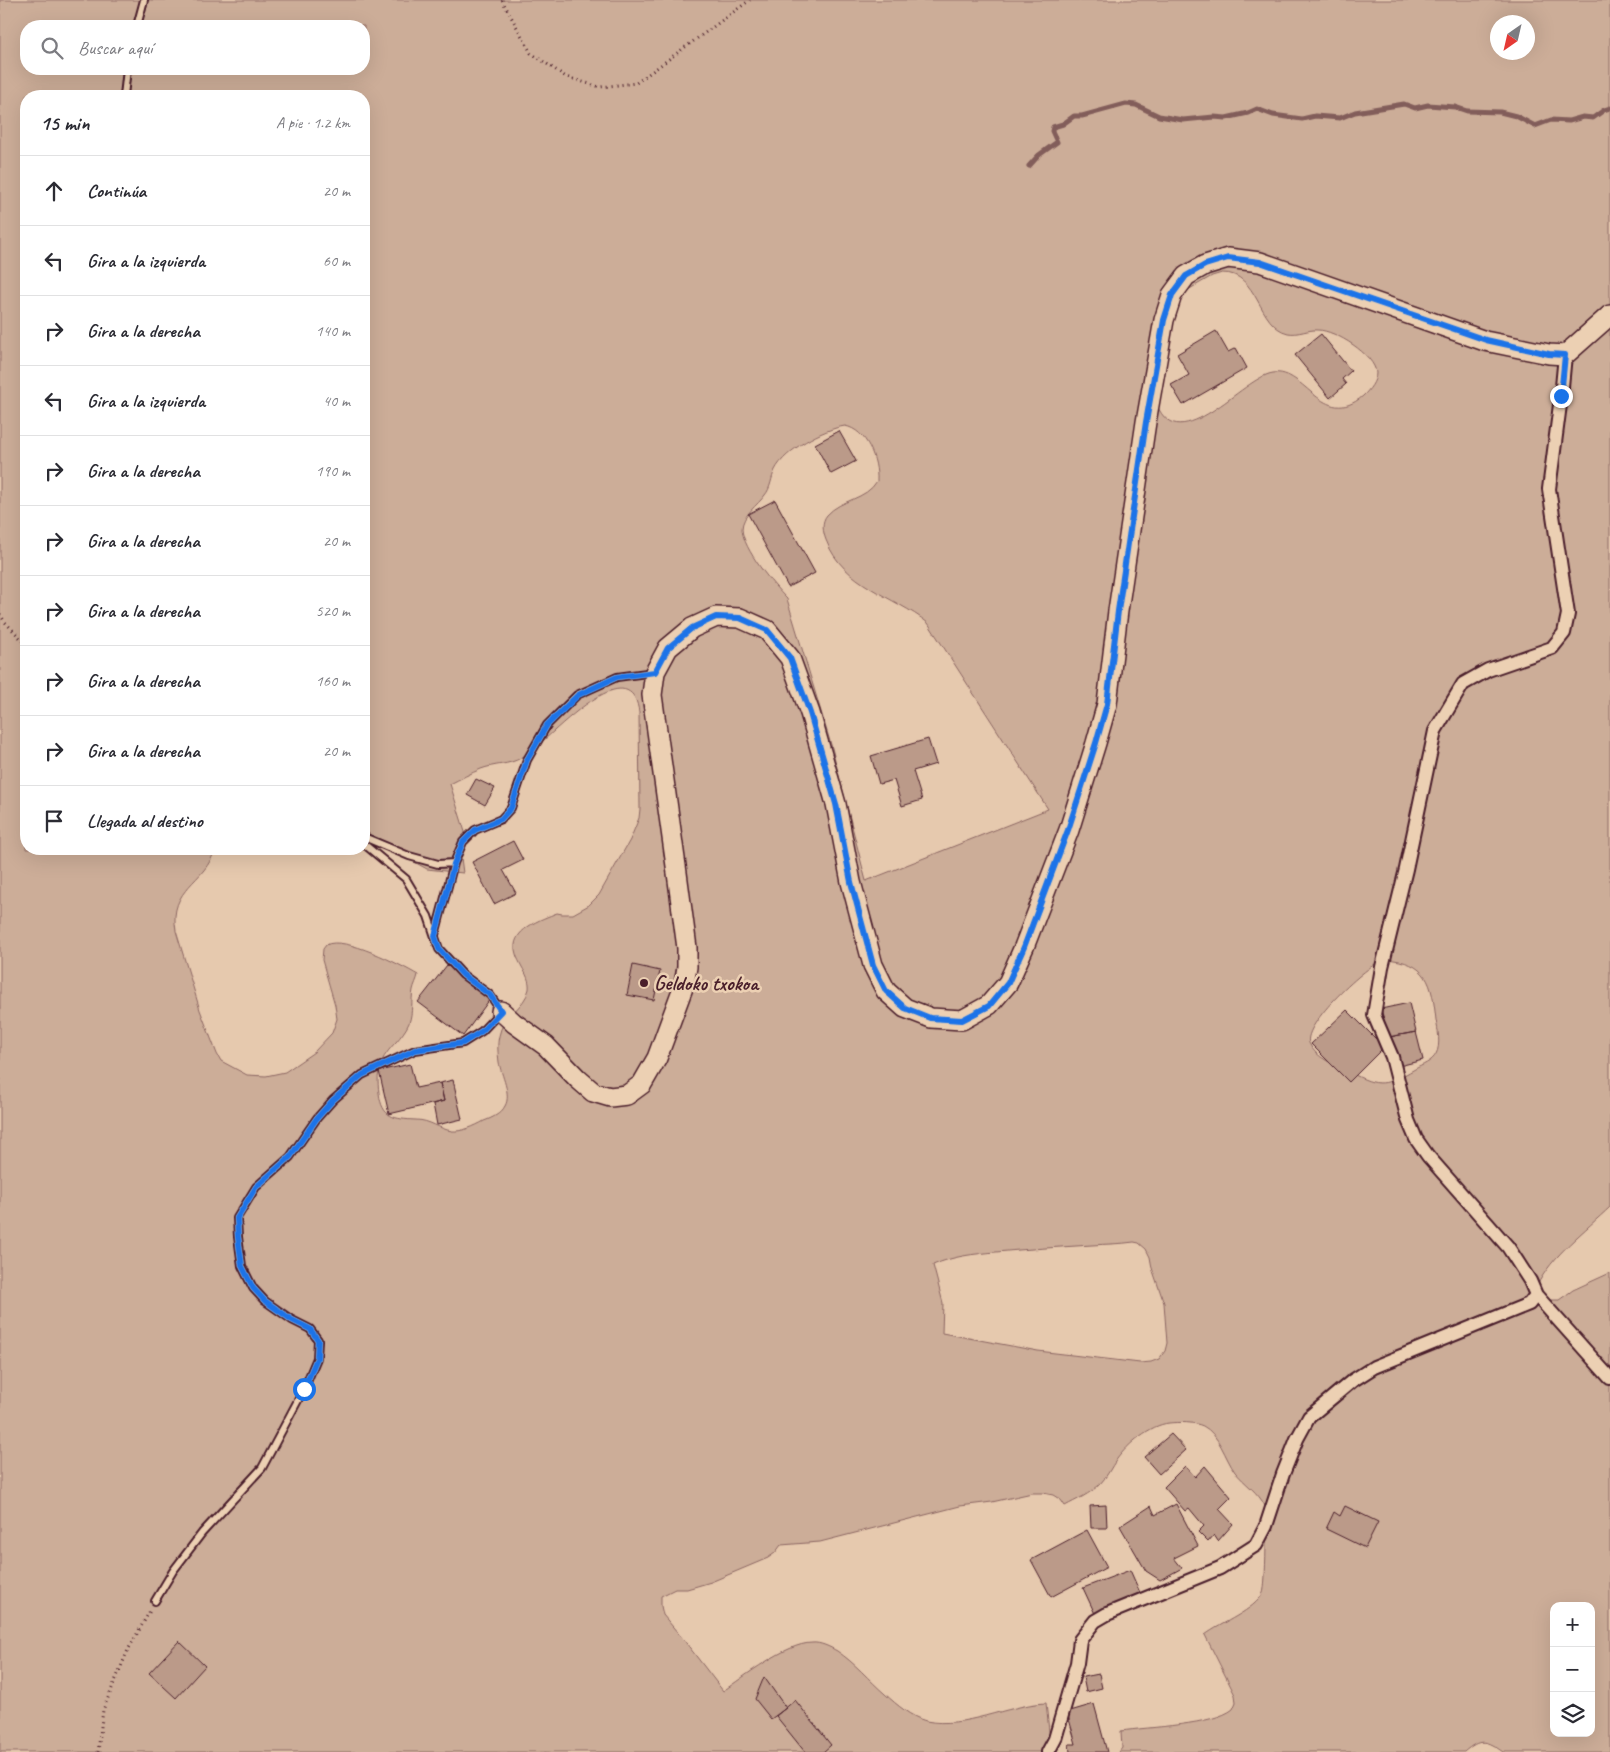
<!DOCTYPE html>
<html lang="es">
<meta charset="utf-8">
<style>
:root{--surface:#fff;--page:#f2f2f3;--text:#2b2b33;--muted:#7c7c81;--line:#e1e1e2}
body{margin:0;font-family:Caveat,sans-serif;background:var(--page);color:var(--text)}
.controls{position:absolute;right:15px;bottom:15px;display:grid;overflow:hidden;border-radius:10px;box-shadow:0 5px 20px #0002}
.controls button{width:45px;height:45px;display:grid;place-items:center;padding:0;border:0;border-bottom:1px solid var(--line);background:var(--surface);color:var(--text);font:25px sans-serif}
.compass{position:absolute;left:1490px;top:15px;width:45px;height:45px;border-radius:50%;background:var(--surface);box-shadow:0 5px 20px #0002;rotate:214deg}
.stop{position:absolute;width:15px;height:15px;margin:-11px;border:4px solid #1a73e8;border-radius:50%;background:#fff}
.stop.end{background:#1a73e8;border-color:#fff;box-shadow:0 1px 5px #0008}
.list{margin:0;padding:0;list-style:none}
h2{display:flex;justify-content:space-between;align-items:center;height:65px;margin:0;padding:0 20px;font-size:21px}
h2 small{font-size:16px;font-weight:400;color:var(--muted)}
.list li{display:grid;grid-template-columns:32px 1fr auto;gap:15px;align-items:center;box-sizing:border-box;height:70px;padding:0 20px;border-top:1px solid var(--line)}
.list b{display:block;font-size:19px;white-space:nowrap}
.list em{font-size:16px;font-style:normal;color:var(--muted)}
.icon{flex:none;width:28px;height:28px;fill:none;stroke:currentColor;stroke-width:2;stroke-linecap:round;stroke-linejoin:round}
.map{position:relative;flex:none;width:1610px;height:1752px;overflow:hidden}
.search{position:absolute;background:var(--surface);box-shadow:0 5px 20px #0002;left:20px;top:20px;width:350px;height:55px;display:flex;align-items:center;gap:12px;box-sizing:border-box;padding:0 18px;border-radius:20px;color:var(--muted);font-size:19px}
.panel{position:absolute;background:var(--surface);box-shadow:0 5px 20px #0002;left:20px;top:90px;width:350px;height:765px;border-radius:20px}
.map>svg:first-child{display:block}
.green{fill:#ccad98;stroke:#8b6662;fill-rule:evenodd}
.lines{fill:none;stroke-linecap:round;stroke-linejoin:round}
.stream{stroke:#825d5a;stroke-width:5}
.building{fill:#bb9a89;stroke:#4a1f2b}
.lane-casing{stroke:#4a1f2b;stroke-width:10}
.street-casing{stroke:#4a1f2b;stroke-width:16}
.secondary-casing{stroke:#4a1f2b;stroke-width:22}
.path{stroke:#4a1f2b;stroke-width:3;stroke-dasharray:1 4;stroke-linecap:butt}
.lane{stroke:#ecd0b3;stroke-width:6}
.street{stroke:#ecd0b3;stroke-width:12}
.secondary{stroke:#ecd0b3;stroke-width:19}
.route{stroke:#1a73e8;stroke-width:6}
.poi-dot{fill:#4a1f2b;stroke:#ecd0b3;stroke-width:2}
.labels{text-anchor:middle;stroke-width:5;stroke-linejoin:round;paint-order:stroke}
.poi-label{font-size:21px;font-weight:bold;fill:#4a1f2b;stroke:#ecd0b3;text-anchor:start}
</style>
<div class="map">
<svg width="1610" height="1752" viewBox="0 0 1610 1752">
<rect width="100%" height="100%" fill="#e6c9ae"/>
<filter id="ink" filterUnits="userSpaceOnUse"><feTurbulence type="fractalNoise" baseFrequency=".02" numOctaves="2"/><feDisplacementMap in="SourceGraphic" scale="10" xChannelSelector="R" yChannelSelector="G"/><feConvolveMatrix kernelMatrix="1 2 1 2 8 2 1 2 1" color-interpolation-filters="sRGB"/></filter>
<g filter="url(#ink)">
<path class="green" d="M0,0h1610v1207c-24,23 -59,49 -73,79l7,14h15l14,-10 37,-17v479h-107c-17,-12 -23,-14 -39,0h-345l3,-4 -1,-17c27,-4 93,-6 112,-22l3,-7 -1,-7 -30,-60c16,-12 50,-25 58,-42 3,-6 4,-80 2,-87 -6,-13 -21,-23 -30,-34 -10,-14 -16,-38 -32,-46 -9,-4 -24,-4 -34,-3 -19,2 -41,21 -52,36 -6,8 -10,18 -17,25 -10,10 -24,16 -35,22l-4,-6 -8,-5 -10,-2h-11l-40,9 -32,4 -140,36 -39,3 -6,8 -7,5 -57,24 -24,7h-12l-14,7v10l2,9 20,24 40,52c21,-14 63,-48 89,-48 8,-1 18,4 25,8 18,12 32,29 48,43 12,11 26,23 41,27 39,8 80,-16 120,-18l3,28 6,21h-1055zM1498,22h30v30h-30zM26,26h338v43h-338zM26,96h338v734l23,17 40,22 36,4 -2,-15 4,-17v-9l-15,-48c10,-5 21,-11 31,-15 13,-5 28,-4 40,-11 5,-4 11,-7 15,-11 19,-15 96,-98 103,-34l1,96 -1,9 -9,22 -31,55 -10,10 -16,9h-11l-5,-1c-15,6 -49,17 -41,41 1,4 4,9 6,13 4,7 8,14 7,22 -4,19 -27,27 -30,47 -2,8 -1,18 0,26 2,13 13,32 6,44 -4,8 -13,12 -21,15 -9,5 -22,11 -32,10 -13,-2 -22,-11 -36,-11 -22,-1 -34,-2 -37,-27 -3,-24 1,-34 17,-51 5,-6 10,-12 13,-19 4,-11 2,-22 4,-33 1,-5 4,-10 5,-15 -17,-10 -74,-40 -92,-30l-3,4 -1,11 13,45 2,14 -5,14 -18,19 -29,20 -19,4 -19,-1 -26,-14 -4,-7 -17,-44 -24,-79c-8,-44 30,-48 39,-82h-189zM1222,273c37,-1 35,53 66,60 10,2 21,-4 30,-3 17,0 57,25 58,43 0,9 -7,17 -13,23 -40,34 -58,-28 -90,-23 -30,4 -94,87 -116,32l17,-107 38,-22zM845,426c22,4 33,34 32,55 -11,19 -36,18 -50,34 -6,7 -4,17 -1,25 17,45 68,56 102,83l120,186 -182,72 -34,-133 -45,-149c-14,-14 -44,-50 -45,-70 0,-14 16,-24 23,-34 6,-7 6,-17 10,-25 10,-20 48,-41 70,-44zM1385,959c43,3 47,24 51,61 2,10 5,25 0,34 -4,8 -14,11 -21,15 -30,17 -35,19 -66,3 -13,-7 -34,-14 -40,-29 -7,-18 58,-79 76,-84zM1134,1242l5,1 7,6 4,8 2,11 12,35 3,40 -2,8 -6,8 -8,3 -11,1 -102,-12 -96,-18 1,-30 -10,-38c20,-9 41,-11 63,-13 32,-3 64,-5 96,-7 14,-1 28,-1 42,-3zM1554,1606h37v127h-37z"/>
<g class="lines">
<path class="stream" d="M1029,166l10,-11 18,-13 -5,-11 1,-4 10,-3 11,-8h8l44,-12 10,1 23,11 24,4 31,-3 12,1 22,-5 9,-4 16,6 29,4 13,-3 25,2 15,-6 49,-8 11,4 13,-3 27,2 12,4 33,1 16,4 19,10 16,-6 18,1 14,-4 10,1 11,-8 6,-2"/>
</g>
<path class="building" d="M1216,331l12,21 8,-4 11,20 -64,37 -12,-20 18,-10 -12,-21z
M1321,334l30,37 -9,8 4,5 -16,14 -35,-43z
M839,431l17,30 -25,13 -16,-30z
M775,500l40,73 -27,14 -40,-73z
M928,739l8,25 -23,7 9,29 -20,6 -8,-26 -15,4 -8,-28z
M476,779l19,9 -10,17 -18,-10z
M513,841l10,19 -20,10 13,23 -22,11 -22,-42z
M447,965l43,34 -27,37 -45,-34z
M633,965l27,6 -6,29 -27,-5z
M1409,1003l7,29 -27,5 -8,-28z
M1347,1010l37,37 -35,35 -38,-38z
M1416,1032l7,28 -24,6 -10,-29z
M410,1064l6,24 24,-5 4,18 -55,13 -10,-43z
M453,1080l9,39 -25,6 -4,-21 11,-3 -4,-18z
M1171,1434l15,16 -27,24 -15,-17z
M1185,1466l10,11 10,-11 26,31 -12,12 14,15 -15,17 -4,-6 -6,7 -10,-10 6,-6 -15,-18 -4,3 -21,-24z
M1176,1504l22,42 -24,12 8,10 -22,12 -14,-9 -26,-45 31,-20 4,9z
M1106,1505l1,23h-16l-1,-22z
M1345,1506l33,16 -13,26 -39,-19 8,-17 6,4z
M1087,1530l20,37 -56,30 -20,-37z
M1130,1570l11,25 -45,21 -13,-28z
M179,1641l26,25 -29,32 -27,-25z
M1099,1674l3,14 -16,4 -3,-15z
M764,1677l22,31 -15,11 -16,-20z
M795,1700l36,45 -8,7h-18l-29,-36z
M1094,1704l13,48h-37l-1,-8h7l-9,-32z"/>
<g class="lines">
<defs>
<path id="lane" d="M137,26l7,-26
M124,96l3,-27
M364,837l45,19 29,8 16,-1 9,-21 12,-12 26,-11 10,-11 16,-48 20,-35 30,-30 40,-18 37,-5
M435,935l19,-72
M155,1601l18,-30 29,-38 60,-65 42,-79 13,-31 1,-18 -8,-11 -18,-9 -27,-19 -12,-13 -11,-22 -4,-29 -1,-19 19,-31 34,-30 27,-39 16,-18 29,-25 53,-25 48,-7 19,-12 19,-20 -11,-16 -27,-20 -24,-26 -11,-33 -22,-37 -42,-35"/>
<path id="street" d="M1536,1295l74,83
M1048,1752l7,-13 22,-76 3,-23 15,-19 12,-7 113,-46 36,-23 10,-19 17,-52 14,-35 12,-22 43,-36 22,-14 155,-63 7,-9 -6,-14 -22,-34 -80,-91 -12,-17 -8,-19 -16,-63 -18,-42 8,-48 24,-98 29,-138 28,-47 25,-14 64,-22 12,-15 4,-19 -19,-125 12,-92 4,-42"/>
<path id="secondary" d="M501,1011l13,12 32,23 32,33 15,13 17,5 17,-2 15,-11 15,-26 27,-73 3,-18v-19l-10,-75 -25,-178 3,-23 13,-24 24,-20 24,-11 24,1 27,12 23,28 20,55 26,91 15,78 22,83 13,26 19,17 26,10 31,2 27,-15 19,-22 16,-36 45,-117 27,-87 11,-39 11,-93 28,-189 18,-102 8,-25 14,-19 19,-11 23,-7 32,4 225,79 64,13 16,1 45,-40"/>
</defs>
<use href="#lane" class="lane-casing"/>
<use href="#street" class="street-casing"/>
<use href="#secondary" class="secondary-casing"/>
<path class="path" d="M502,0l29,53 35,24 34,10 36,-4 114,-83
M0,614l5,8 21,22
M98,1752l5,-42 25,-60 23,-41"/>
<use href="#lane" class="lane"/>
<use href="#street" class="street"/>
<use href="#secondary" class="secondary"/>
</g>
</g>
<g class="lines" filter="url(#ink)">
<path class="route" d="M304,1389l13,-31 1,-18 -8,-11 -18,-9 -27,-19 -12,-13 -11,-22 -4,-29 -1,-19 19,-31 34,-30 27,-39 16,-18 29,-25 53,-25 48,-7 19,-12 19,-20 -11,-16 -27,-20 -24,-26 -4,-13 19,-72 9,-22 12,-12 26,-11 10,-11 16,-48 20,-35 31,-30 39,-18 38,-5 13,-24 24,-20 24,-11 24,1 27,12 23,28 20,55 26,91 15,78 22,83 13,26 19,17 25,10 32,2 27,-14 19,-23 16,-36 44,-117 28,-87 11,-39 11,-93 28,-189 18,-102 8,-25 14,-19 19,-11 23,-7 32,4 226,78 63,14 16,1 -4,41"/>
</g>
<circle class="poi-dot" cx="644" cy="983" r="5"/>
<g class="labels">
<g class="poi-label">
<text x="654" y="990">Geldoko txokoa</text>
</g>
</g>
</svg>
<div class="controls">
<button>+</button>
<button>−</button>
<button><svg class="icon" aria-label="layers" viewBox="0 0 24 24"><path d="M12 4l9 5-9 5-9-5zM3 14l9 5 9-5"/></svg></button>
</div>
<svg class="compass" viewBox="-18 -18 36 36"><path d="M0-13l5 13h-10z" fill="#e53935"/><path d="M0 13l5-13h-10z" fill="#7c7c81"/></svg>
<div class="stop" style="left:304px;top:1389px"></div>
<div class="stop end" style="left:1561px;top:396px"></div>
<div class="search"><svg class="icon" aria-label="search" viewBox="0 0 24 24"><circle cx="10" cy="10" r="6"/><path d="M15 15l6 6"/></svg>Buscar aquí</div>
<section class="panel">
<h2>15 min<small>A pie · 1.2 km</small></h2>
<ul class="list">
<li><svg class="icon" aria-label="ahead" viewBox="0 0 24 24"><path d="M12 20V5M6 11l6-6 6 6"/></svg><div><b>Continúa</b></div><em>20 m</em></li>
<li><svg class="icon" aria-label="left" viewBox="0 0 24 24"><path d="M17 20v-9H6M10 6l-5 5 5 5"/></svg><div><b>Gira a la izquierda</b></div><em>60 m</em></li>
<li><svg class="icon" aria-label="right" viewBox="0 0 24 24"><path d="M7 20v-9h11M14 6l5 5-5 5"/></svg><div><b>Gira a la derecha</b></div><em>140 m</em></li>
<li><svg class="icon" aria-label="left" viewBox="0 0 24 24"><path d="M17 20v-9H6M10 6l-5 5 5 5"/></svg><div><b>Gira a la izquierda</b></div><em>40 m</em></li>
<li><svg class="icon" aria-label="right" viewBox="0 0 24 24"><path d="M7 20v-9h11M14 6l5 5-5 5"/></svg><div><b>Gira a la derecha</b></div><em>190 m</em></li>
<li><svg class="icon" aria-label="right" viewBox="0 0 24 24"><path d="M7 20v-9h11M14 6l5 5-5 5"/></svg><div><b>Gira a la derecha</b></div><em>20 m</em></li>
<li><svg class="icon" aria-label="right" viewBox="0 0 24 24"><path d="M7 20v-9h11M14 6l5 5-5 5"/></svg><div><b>Gira a la derecha</b></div><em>520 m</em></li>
<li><svg class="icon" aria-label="right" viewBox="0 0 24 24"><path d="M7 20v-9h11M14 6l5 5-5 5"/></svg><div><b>Gira a la derecha</b></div><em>160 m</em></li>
<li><svg class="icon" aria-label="right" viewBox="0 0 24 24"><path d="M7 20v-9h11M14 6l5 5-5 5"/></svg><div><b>Gira a la derecha</b></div><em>20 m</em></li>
<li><svg class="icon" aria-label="arrive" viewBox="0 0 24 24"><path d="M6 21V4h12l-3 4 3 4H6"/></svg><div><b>Llegada al destino</b></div></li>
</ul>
</section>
</div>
